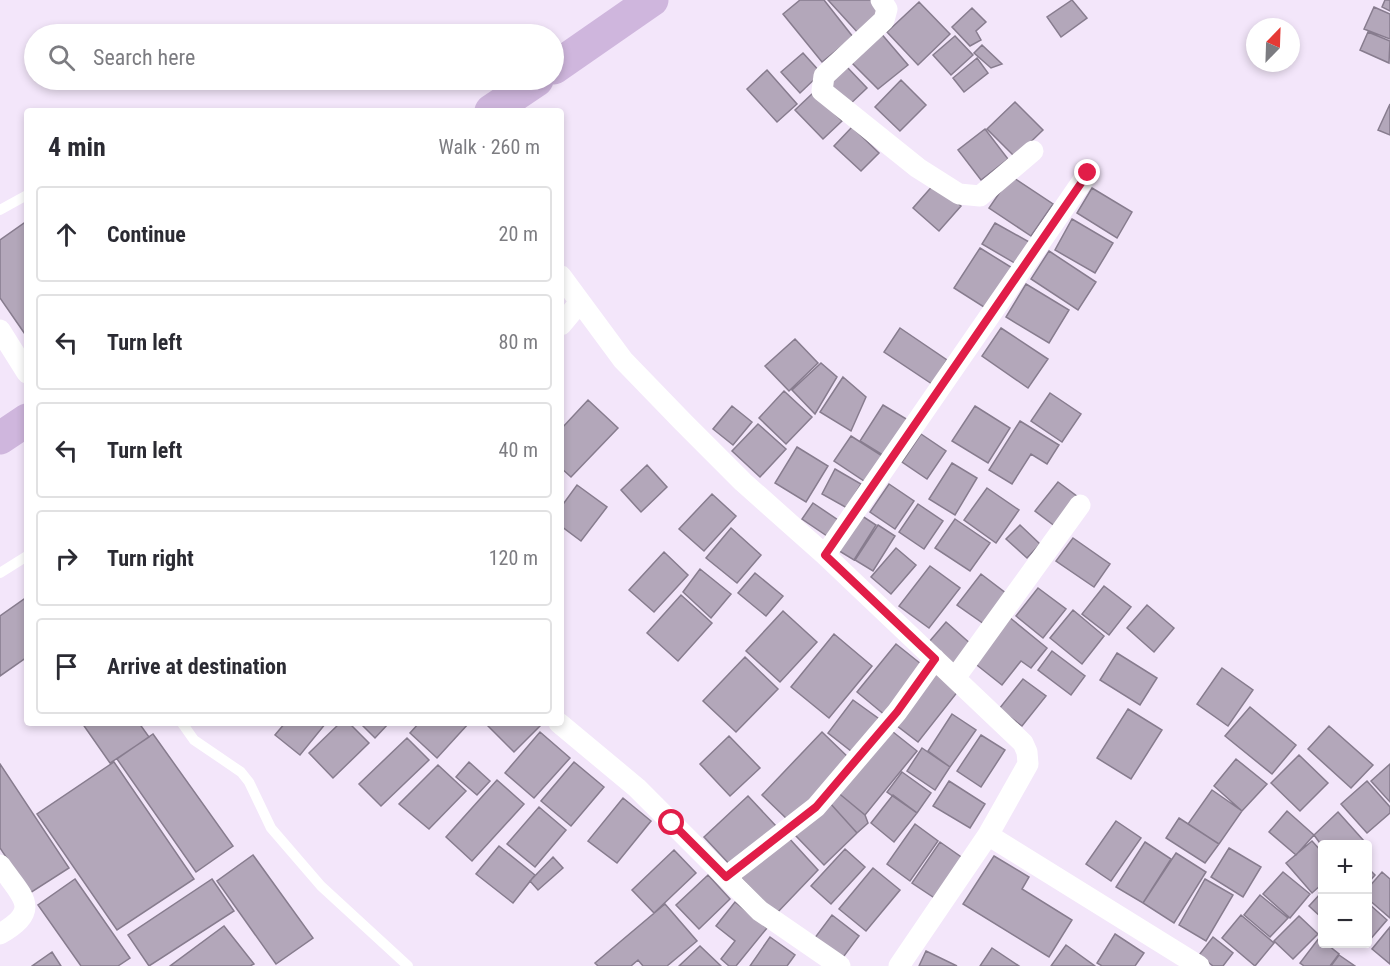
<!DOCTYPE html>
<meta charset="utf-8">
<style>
:root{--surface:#fff;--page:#f7f7f7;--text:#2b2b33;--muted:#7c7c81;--line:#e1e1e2}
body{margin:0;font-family:"Roboto Condensed",sans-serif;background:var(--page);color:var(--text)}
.controls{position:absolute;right:18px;bottom:18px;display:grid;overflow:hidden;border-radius:6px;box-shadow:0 3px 9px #0003}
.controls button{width:54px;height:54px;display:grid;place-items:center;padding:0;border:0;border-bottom:2px solid var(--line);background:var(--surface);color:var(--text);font:30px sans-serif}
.compass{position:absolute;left:1246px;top:18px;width:54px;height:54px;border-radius:50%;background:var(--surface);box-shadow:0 3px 9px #0003;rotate:23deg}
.stop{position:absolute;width:18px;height:18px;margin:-14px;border:4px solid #e11d48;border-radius:50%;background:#fff}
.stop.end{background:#e11d48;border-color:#fff;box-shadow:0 2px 6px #0008}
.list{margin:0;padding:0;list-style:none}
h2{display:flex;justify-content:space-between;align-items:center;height:78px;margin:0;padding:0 24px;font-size:26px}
h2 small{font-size:20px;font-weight:400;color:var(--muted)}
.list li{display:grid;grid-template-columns:39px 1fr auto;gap:18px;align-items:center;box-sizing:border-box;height:96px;margin:0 12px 12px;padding:0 12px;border:2px solid var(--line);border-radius:6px}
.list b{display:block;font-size:22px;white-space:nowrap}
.list em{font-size:20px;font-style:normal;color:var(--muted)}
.icon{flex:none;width:33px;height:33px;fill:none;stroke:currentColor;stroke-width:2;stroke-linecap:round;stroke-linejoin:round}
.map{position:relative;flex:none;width:1390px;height:966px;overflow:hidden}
.search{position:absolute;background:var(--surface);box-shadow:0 3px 9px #0003;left:24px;top:24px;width:540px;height:66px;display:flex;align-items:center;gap:15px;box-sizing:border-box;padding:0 21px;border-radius:33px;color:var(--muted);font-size:22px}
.panel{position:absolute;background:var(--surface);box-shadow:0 3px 9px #0003;left:24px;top:108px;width:540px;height:618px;border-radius:6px}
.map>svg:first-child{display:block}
.building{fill:#b3a7ba;stroke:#877c8e;stroke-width:1.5}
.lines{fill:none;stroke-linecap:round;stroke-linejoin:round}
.lane{stroke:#fff;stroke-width:10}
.street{stroke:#fff;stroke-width:21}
.primary{stroke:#cfb6dd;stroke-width:33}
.route{stroke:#e11d48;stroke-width:8}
</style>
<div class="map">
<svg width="1390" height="966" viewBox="0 0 1390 966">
<rect width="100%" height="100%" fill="#f3e6fa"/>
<path class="building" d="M800,0h24l29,37 -31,25 -39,-48z
M828,0h46l10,11 -25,23z
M1072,0l15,18 -26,19 -14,-20z
M1385,0h5v11l-8,-4z
M919,2l31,32 -32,31 -31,-33z
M1374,7l16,7v25l-26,-10z
M972,8l14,14 -10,9 5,9 -11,6 -18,-19z
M879,31l29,34 -30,24 -31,-31z
M1368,32l22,9 -1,22 -29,-13z
M955,36l18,19 -22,20 -18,-20z
M982,45l20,19 -11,4 -17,-15z
M803,53l18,20 -21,20 -19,-21z
M977,58l11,15 -24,19 -11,-14z
M846,66l21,22 -20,19 -21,-22z
M767,70l30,34 -20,18 -30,-33z
M901,80l25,25 -26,26 -25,-24z
M814,92l28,29 -19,18 -28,-29z
M1015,102l28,28 -28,27 -28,-28z
M1390,104v31l-12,-5z
M852,127l27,26 -18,18 -27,-25z
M985,129l23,30 -27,21 -23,-30z
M1011,176l42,28 -22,32 -42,-28z
M935,183l26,23 -22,25 -26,-23z
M1092,188l40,24 -15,26 -40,-25z
M1072,219l41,24 -18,30 -40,-23z
M27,221v116l-27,-39v-58z
M995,223l36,20 -13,22 -36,-21z
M980,248l34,21 -27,40 -33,-21z
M1049,251l47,31 -18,28 -47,-31z
M1026,284l43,26 -20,33 -43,-26z
M900,328l47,32 -15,24 -48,-32z
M1001,328l47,31 -20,29 -46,-32z
M795,339l23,24 -29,28 -24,-25z
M821,363l16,14 -22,37 -23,-24z
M843,377l23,20 -15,34 -31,-19z
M784,391l28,26 -26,27 -27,-26z
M1050,393l31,21 -19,28 -31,-21z
M588,400l30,28 -47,49 -10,-9v-39z
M883,405l25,15 -22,37 -26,-16z
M732,406l20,16 -19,23 -20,-16z
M975,406l35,22 -22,35 -36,-22z
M1020,421l39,24 -12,19 -16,-10 -19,30 -23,-14z
M758,424l28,25 -26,28 -28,-26z
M921,434l25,17 -19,28 -25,-17z
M851,436l36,23 -17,26 -36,-24z
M797,447l31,19 -22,36 -31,-19z
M952,463l25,15 -22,37 -26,-16z
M647,465l20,22 -26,25 -20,-22z
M835,469l26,15 -14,24 -25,-14z
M1058,482l20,15 -22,30 -21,-16z
M889,484l25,17 -19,28 -25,-17z
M577,485l30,22 -26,34 -20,-15v-19z
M987,488l32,22 -23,33 -32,-23z
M712,494l24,22 -32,35 -25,-22z
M813,503l25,17 -11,16 -25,-17z
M918,504l25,17 -19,28 -25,-17z
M859,514l17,11 -22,35 -18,-11z
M955,519l35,24 -20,28 -35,-23z
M878,525l17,11 -22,35 -18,-11z
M1020,525l20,19 -13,14 -21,-19z
M731,528l30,27 -24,28 -31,-25z
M1073,538l37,26 -16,23 -38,-26z
M896,548l20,17 -25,29 -20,-17z
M664,552l24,23 -34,37 -25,-22z
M930,566l30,22 -31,40 -30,-22z
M700,569l31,25 -20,24 -28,-26z
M755,573l28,23 -17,20 -28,-23z
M981,574l26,20 -23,30 -27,-19z
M1104,586l27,21 -22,28 -27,-21z
M1038,588l28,21 -23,29 -27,-22z
M681,595l31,28 -34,38 -31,-28z
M27,597v60l-27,19v-60z
M1147,605l27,23 -20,24 -27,-24z
M1073,610l31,26 -22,28 -32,-26z
M783,611l34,31 -37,40 -34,-31z
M1009,617l38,31 -16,20 -10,-7 -19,24 -29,-23z
M946,622l26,23 -18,20 -25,-23z
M834,634l38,32 -43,52 -38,-31z
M896,644l30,24 -40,48 -29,-24z
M1052,651l33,25 -14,19 -33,-25z
M1117,653l40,25 -17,27 -40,-25z
M745,657l33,32 -42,43 -33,-31z
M1222,668l31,22 -25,36 -31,-22z
M933,670l26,20 -41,52 -26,-20z
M1023,679l23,17 -24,30 -23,-17z
M853,700l29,21 -26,34 -28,-22z
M1250,707l46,38 -24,29 -47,-38z
M1128,709l34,21 -31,49 -34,-21z
M952,714l24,16 -26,37 -22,-16z
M82,723h57l10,14 -39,26z
M285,723h41l-26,32 -25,-20z
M340,723h9l20,20 -36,35 -24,-25z
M360,723h29l-14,15z
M419,723h50l-32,35 -27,-25z
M537,723l3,3 -26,26 -28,-28z
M1329,726l44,39 -22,23 -43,-39z
M888,728l29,23 -52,64 -29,-24z
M540,732l30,26 -36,40 -29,-25z
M822,732l29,28 -61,62 -28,-27z
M153,734l80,112 -37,26 -79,-113z
M981,735l24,15 -24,37 -24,-16z
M729,736l31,32 -30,28 -30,-32z
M407,738l22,22 -48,46 -22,-22z
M922,748l28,19 -15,23 -28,-19z
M1299,755l29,28 -28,28 -29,-28z
M1236,759l31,25 -25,27 -28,-25z
M114,762l80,117 -77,51 -80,-116z
M469,762l21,19 -13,14 -21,-18z
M574,762l30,25 -33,39 -30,-25z
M0,764l69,104 -39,25 -30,-45z
M1390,764v38l-19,-21z
M438,765l28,26 -37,38 -30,-25z
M902,772l29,21 -14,20 -30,-21z
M497,780l27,24 -52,57 -26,-24z
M949,781l36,23 -15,24 -37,-22z
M1367,781l23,26v6l-23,20 -26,-29z
M1212,790l30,21 -23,33 -31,-20z
M836,791l29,24 3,8 -11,10 -28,-31z
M893,795l24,18 -23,29 -23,-19z
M748,796l28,30 -44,41 -28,-30z
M623,798l28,23 -34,42 -29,-22z
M829,802l28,31 -33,32 -29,-30z
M539,807l27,23 -31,37 -28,-23z
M1287,811l27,24 -18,20 -27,-23z
M1338,812l26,29 -3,3 -39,2 -8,-11z
M1179,818l40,26 -14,19 -39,-25z
M1116,821l25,17 -30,43 -25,-17z
M915,824l23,17 -28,40 -23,-17z
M787,836l31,34 -42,44 -35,-36z
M1312,841l10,11v32l-10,9 -26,-30z
M940,842l24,17 -28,40 -24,-16z
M1145,842l26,17 -28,44 -27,-16z
M499,846l36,29 -22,28 -37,-29z
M1229,848l32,19 -18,30 -32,-20z
M845,849l20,18 -34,37 -20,-18z
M674,850l22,23 -42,40 -22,-23z
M1176,853l30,19 -32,51 -31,-20z
M253,855l60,83 -37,26 -59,-83z
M994,856l35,21 -7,12 50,31 -23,37 -86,-53z
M553,857l10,11 -25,22 -8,-9z
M873,868l27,22 -34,41 -27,-22z
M1368,868l7,7 -7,8z
M1283,872l27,22 -20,24 -27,-24z
M1382,872l8,7v39l-22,-19v-11z
M708,875l22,24 -31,30 -23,-24z
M75,879l55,79 -12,8h-37l-43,-61z
M212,879l22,32 -85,55 -21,-31z
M1205,879l28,16 -27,46 -27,-16z
M1322,892v26l-13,-12z
M1260,895l28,23 -18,19 -26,-22z
M735,902l32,26 -31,38h-7l-8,-7 14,-18 -19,-15z
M1368,903l19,17 -19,22z
M665,904l32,37 -30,25h-24l-5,-6 -7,6h-33l-3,-3z
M832,915l27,21 -18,24 -27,-21z
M1241,915l33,28 -19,23 -33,-28z
M1299,916l19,18 -25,25 -19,-18z
M224,926l30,38 -4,2h-80z
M1390,927v37l-18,-15z
M1115,934l29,19 -9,13h-33l-5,-3z
M770,937l25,18 -8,11h-37z
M1213,937l20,16 -10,13h-10l-14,-11z
M1319,938l20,16 -9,12h-26l-4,-3z
M1066,945l29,21h-44z
M700,946l21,20h-42z
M992,948l27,18h-39z
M926,951l31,15h-38z
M52,952l9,14h-29z
M1339,955l16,11h-24z"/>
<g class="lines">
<path class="lane" d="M0,210l27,-15
M0,573l27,-17
M182,723l12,17 47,32 8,10 22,46 50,58 87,80"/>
<path class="street" d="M881,0l6,9 -3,11 -60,56 -2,15 96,77 41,26 21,2 53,-45
M561,276l62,84 60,62 60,60 82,73 198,188 4,9 1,12 -40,71 211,131
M561,325l19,-23
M0,330l27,43
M825,555l263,-382
M955,678l125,-173
M559,723l78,65 123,123 80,55
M0,865c22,32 43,44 0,69
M726,877l90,-70 81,-95 38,-53
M899,966l89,-131"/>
<path class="primary" d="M554,68l98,-68
M491,111l46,-31
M0,438l27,-18"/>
</g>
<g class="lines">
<path class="route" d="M672,823l54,54 90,-70 81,-95 38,-53 -110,-104 263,-382"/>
</g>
</svg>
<div class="controls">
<button>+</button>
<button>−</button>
</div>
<svg class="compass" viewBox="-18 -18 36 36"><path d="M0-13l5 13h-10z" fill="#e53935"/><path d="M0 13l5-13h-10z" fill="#7c7c81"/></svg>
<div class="stop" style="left:672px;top:823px"></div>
<div class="stop end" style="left:1088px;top:173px"></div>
<div class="search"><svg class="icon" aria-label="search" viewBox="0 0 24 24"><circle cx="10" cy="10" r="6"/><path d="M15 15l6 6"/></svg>Search here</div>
<section class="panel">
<h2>4 min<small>Walk · 260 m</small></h2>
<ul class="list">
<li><svg class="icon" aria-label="ahead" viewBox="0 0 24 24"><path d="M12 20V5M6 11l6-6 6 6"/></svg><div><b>Continue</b></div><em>20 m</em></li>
<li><svg class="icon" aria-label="left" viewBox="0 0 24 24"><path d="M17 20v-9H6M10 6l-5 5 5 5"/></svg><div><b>Turn left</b></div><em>80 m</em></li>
<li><svg class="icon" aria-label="left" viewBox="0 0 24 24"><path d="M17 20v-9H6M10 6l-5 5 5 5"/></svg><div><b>Turn left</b></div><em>40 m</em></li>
<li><svg class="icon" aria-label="right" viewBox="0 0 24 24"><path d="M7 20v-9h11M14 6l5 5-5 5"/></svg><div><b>Turn right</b></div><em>120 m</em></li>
<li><svg class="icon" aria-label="arrive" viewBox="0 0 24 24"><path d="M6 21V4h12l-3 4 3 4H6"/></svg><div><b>Arrive at destination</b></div></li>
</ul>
</section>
</div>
